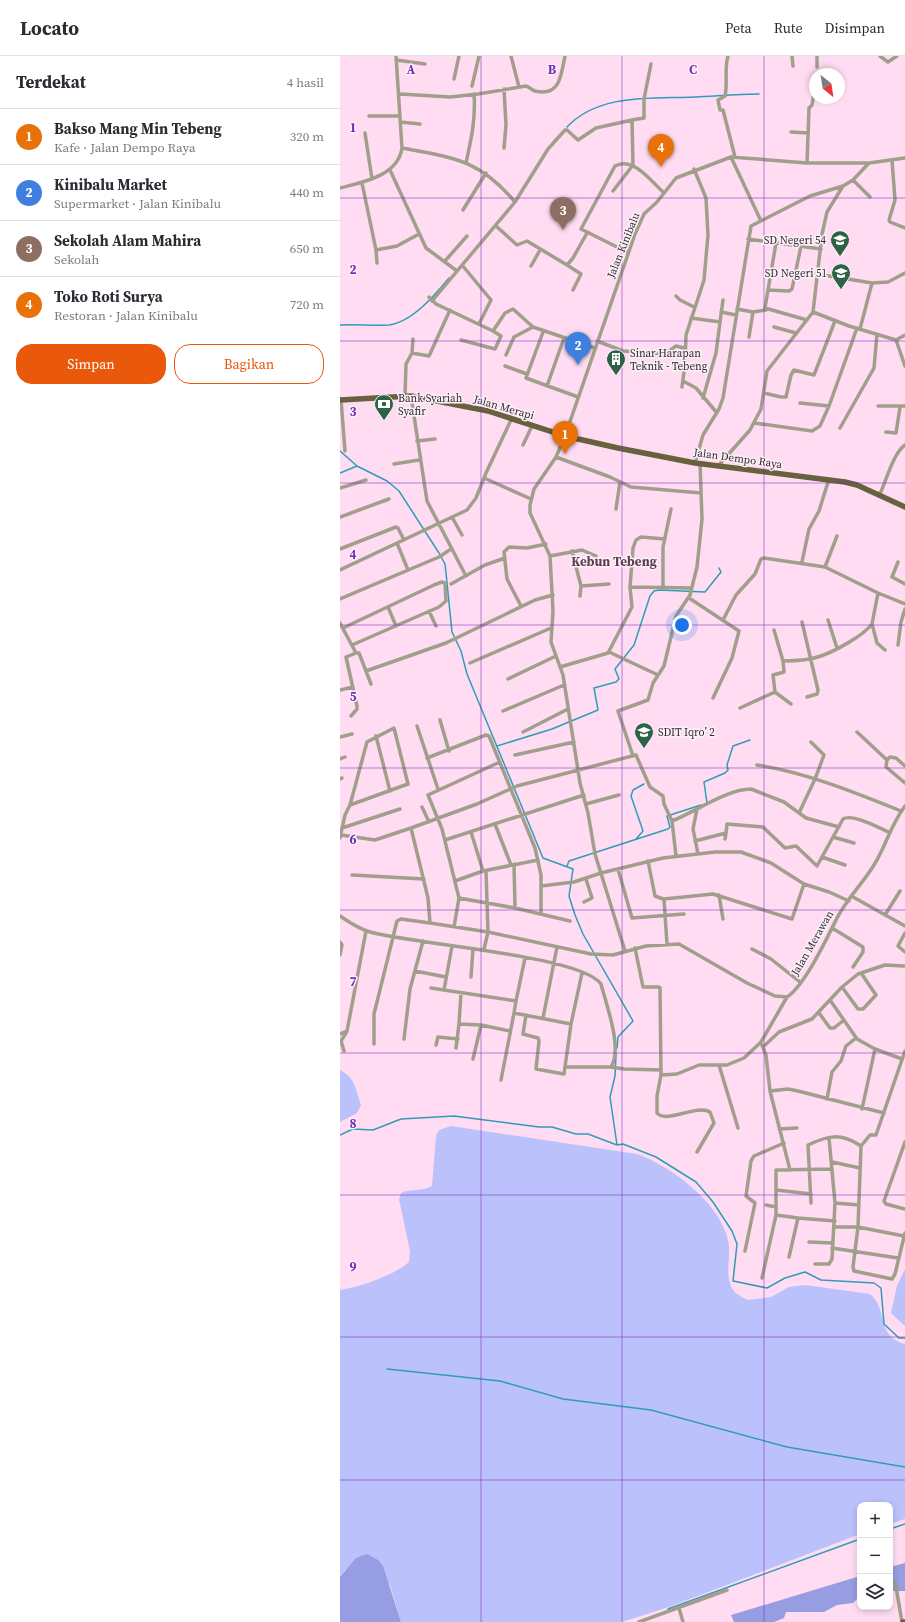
<!DOCTYPE html>
<html lang="id">
<meta charset="utf-8">
<style>
:root{--surface:#fff;--page:#f2f2f3;--text:#2b2b33;--muted:#7c7c81;--line:#e1e1e2;--accent:#ea580c}
body{margin:0;font-family:"Source Serif 4",serif;background:var(--page);color:var(--text)}
.controls{position:absolute;right:12px;bottom:12px;display:grid;overflow:hidden;border-radius:8px;box-shadow:0 2px 6px #0003}
.controls button{width:36px;height:36px;display:grid;place-items:center;padding:0;border:0;border-bottom:1px solid var(--line);background:var(--surface);color:var(--text);font:20px sans-serif}
.compass{position:absolute;left:469px;top:12px;width:36px;height:36px;border-radius:50%;background:var(--surface);box-shadow:0 2px 6px #0003;rotate:150deg}
.you{position:absolute;left:342px;top:569px;width:14px;height:14px;margin:-10px;border:3px solid #fff;border-radius:50%;background:#1a73e8;box-shadow:0 0 0 6px #1a73e833}
.badge{display:grid;place-items:center;width:26px;height:26px;border-radius:50%;background:var(--accent);color:#fff;font-size:13px;font-weight:700}
.pin{position:absolute;translate:-50% -33px;filter:drop-shadow(0 1px 2px #0008)}
.pin::after{content:'';position:absolute;top:21px;width:14px;height:12px;background:inherit;clip-path:polygon(0 0,100% 0,50% 100%)}
.list{margin:0;padding:0;list-style:none}
h2{display:flex;justify-content:space-between;align-items:center;height:52px;margin:0;padding:0 16px;font-size:17px}
h2 small{font-size:13px;font-weight:400;color:var(--muted)}
.list li{display:grid;grid-template-columns:26px 1fr auto;gap:12px;align-items:center;box-sizing:border-box;height:56px;padding:0 16px;border-top:1px solid var(--line)}
.list b{display:block;font-size:15px;white-space:nowrap}
.list p{margin:0;font-size:13px;white-space:nowrap;color:var(--muted)}
.list em{font-size:13px;font-style:normal;color:var(--muted)}
.actions{display:flex;gap:8px;padding:12px 16px}
.actions a{flex:1;padding:9px 0;border:1px solid var(--accent);border-radius:16px;text-align:center;font-size:14px;color:var(--accent)}
.actions .main{background:var(--accent);color:#fff}
.icon{flex:none;width:22px;height:22px;fill:none;stroke:currentColor;stroke-width:2;stroke-linecap:round;stroke-linejoin:round}
.map{position:relative;flex:none;width:565px;height:1566px;overflow:hidden}
header{display:flex;align-items:center;gap:24px;box-sizing:border-box;height:56px;padding:0 20px;background:var(--surface);border-bottom:1px solid var(--line)}
header strong{font-size:19px}
nav{display:flex;gap:22px;margin-inline-start:auto;font-size:14px}
main{display:flex}
aside{flex:1;background:var(--surface)}
.map>svg:first-child{display:block}
.green{fill:#bbc1fa}
.forest{fill:#969de3}
.lines{fill:none;stroke-linecap:round;stroke-linejoin:round}
.stream{stroke:#319cb8;stroke-width:1.5}
.minor{stroke:#a19e8b;stroke-width:3.5}
.primary{stroke:#67613e;stroke-width:5.5}
.grid{fill:none;stroke:#7b2cbf;stroke-width:1;stroke-opacity:0.55}
.labels{text-anchor:middle;stroke-width:3;stroke-linejoin:round;paint-order:stroke}
.poi-label{font-size:11px;fill:#372631;stroke:#fbf2f8;text-anchor:start}
.street-label{font-size:11px;fill:#372631;stroke:#fbf2f8}
.quarter-label{font-size:13px;font-weight:bold;fill:#5f3c54;stroke:#fbf2f8}
.grid-label{font-size:13px;text-anchor:middle;font-weight:bold;fill:#7b2cbf;stroke:#fbf2f8;stroke-width:3;stroke-linejoin:round;paint-order:stroke}
</style>
<header>
<strong>Locato</strong>
<nav><a>Peta</a><a>Rute</a><a>Disimpan</a></nav>
</header>
<main>
<aside>
<h2>Terdekat<small>4 hasil</small></h2>
<ul class="list">
<li><span class="badge" style="background:#e8710a">1</span><div><b>Bakso Mang Min Tebeng</b><p>Kafe · Jalan Dempo Raya</p></div><em>320 m</em></li>
<li><span class="badge" style="background:#3f7fe0">2</span><div><b>Kinibalu Market</b><p>Supermarket · Jalan Kinibalu</p></div><em>440 m</em></li>
<li><span class="badge" style="background:#8d6e63">3</span><div><b>Sekolah Alam Mahira</b><p>Sekolah</p></div><em>650 m</em></li>
<li><span class="badge" style="background:#e8710a">4</span><div><b>Toko Roti Surya</b><p>Restoran · Jalan Kinibalu</p></div><em>720 m</em></li>
</ul>
<div class="actions"><a class="main">Simpan</a><a>Bagikan</a></div>
</aside>
<div class="map">
<svg width="565" height="1566" viewBox="0 0 565 1566">
<rect width="100%" height="100%" fill="#ffdcf2"/>
<path class="green" d="M0,1014c15,7 16,20 21,35l-4,8 -17,9z
M111,1070l186,28c34,12 83,49 91,86 4,16 -5,37 6,51 3,4 9,6 13,9l24,-3 18,-10 16,-2 65,9c19,16 5,42 35,50v175l-15,5v-19h-30v29l-191,73 -47,15h-221l-11,-37 -44,-16 -6,8v-287c20,-3 55,-15 69,-28l1,-11 -11,-52 2,-6c10,-5 21,-1 31,-7l4,-50 3,-6z
M565,1213v57l-14,-13 6,-27z"/>
<path class="forest" d="M27,1498l11,6 5,6 18,56h-61v-45l16,-19z
M565,1507v28h-15v-24z
M520,1520v20l-7,7 -16,2 -13,7h-38l-2,6 -10,4h-40l-3,-7z"/>
<g class="lines">
<path class="stream" d="M227,71c32,-34 85,-28 128,-30 22,-1 43,-3 64,-3
M0,269c16,-1 33,1 49,0 23,-3 46,-30 60,-47
M0,395l17,15 30,15 12,10 40,62 6,11 1,9 6,59 9,19 6,23 76,184 30,11 -4,27 6,19 8,19 50,87 -15,16 -1,11
M0,417l17,-7
M157,690l55,-17 46,-19 -4,-22 22,-6 3,-3 -4,-10 19,-24 16,-49 4,-5 5,-1 46,2 16,-20 -2,-4
M367,747l-3,-21 21,-9 3,-3 -1,-5 6,-19 17,-6
M296,783l7,-8 -12,-35 2,-6 11,-6
M227,810l2,-5 99,-32 2,-2 -3,-11 34,-11
M276,998l-1,22 -5,21 7,48
M0,1079l13,-6 20,1 28,-11 53,-3 85,11h13l24,7h12l29,11 6,-1 33,13 40,25 17,20 19,29 5,13 -4,37 34,7 18,-10 20,-6 16,8 53,3 7,5 3,36 15,14h6
M47,1313l113,12 63,18 88,11 136,37 118,20
M550,1473l15,-5
M328,1553l192,-70"/>
<path class="minor" d="M171,0l8,31
M388,0c-4,13 0,27 -3,40l-7,4 2,10h3l12,47
M452,0l1,10
M477,0v11
M540,0l8,6 9,-6
M56,4l29,4
M114,23l5,-23
M132,30l7,-30
M164,33l2,36 -2,23
M60,38l50,3 28,-3 48,-8c3,1 6,4 9,5 26,6 26,-17 30,-35
M29,60h31
M292,64l12,-2v-19l7,-35
M60,66l20,2
M451,76l17,1
M25,77l7,46
M62,92c52,10 77,11 113,54l-83,99
M391,101l30,64
M552,104l3,40 -6,20 1,2 15,6
M126,107c5,-23 10,-45 8,-69
M467,107l2,-55 3,-3 2,-12
M50,114l36,78 31,23
M513,124l17,17
M22,127l14,67 21,-4 22,-12
M0,132c23,-6 58,-12 62,-40l-6,-92
M175,146l33,-53 17,-19h2l11,10 18,-12 36,-8 1,45 -20,26
M123,154l23,-37
M156,170l21,19 10,-4 40,24 6,-7 14,-25
M408,183l73,10
M436,187l-11,65 42,12
M36,194l1,13
M287,196l-46,-23 34,-63c18,-10 36,15 48,26
M105,205l22,-25
M122,209l29,35 -12,24
M227,209l14,9 -8,16
M191,210l9,-16
M477,218l55,9 16,-1 17,-9
M428,234l21,1 3,-2 9,-43
M336,240l4,4 14,7
M89,241l7,7 57,27 12,-18 8,-4 20,18 62,21
M397,253l16,3 13,-2
M381,256l15,3
M473,256l36,14 47,14 9,26
M351,262l29,4 3,-22
M434,271l22,6
M520,273l12,-46
M203,276l-17,46 52,19
M409,281l4,-25
M121,284l34,9 6,-13 -8,-5
M556,284l9,-5
M257,285l26,10 42,3 11,-8 8,2
M72,297l1,-14
M166,299l8,-18 19,-10
M165,310l22,8
M343,325l13,7 21,25
M207,330l17,-48
M342,331l3,-23 1,-29 18,-55 4,-45 -2,-37 -12,-29
M424,337l17,4h5l5,-22 3,-5 20,5 21,-54
M65,340l1,-32 6,-11 17,3 21,-46
M71,340l16,105 39,75
M363,342l13,-45 4,-31
M1,344l4,51
M460,347l29,3 28,-78
M538,350h27
M414,367l58,8 8,-5 9,-20
M500,372l34,-60 3,-34
M546,376l10,1 4,-26
M77,385l18,-2
M183,389l9,-19
M216,401l54,20 21,10 70,6
M355,407l8,-28 16,-26 4,-11 28,-172 59,-30 33,-10
M54,408l25,-4
M378,410l32,-36 11,-21 6,-38 46,-59 9,-78 5,-22 16,-26 10,-6 16,-17
M144,422l47,21
M0,432l26,-8
M539,440c7,-14 14,-43 26,-51
M276,453l4,-27
M0,461l49,-18
M112,461l10,18
M57,487l11,27
M0,493l56,-22 2,1 6,12
M232,495l9,35 -1,10
M210,500l32,-6 14,6
M462,506l7,-33 10,-18 10,-32
M558,506l-6,15 13,7
M485,511l12,-31
M0,514l127,-60 9,-12 10,-25 25,-53
M111,528l34,-19 20,-7
M241,530l28,-2
M290,531l3,-39 3,-8 5,-3 24,2
M323,531v-40l8,-38
M349,542l50,33 -7,27 -19,40
M0,543l99,-42 12,-8
M181,550l-14,-27 -3,-27 5,-5 18,1 19,-4
M48,551l8,19
M89,555l7,15
M383,564l13,-25 19,-21 6,-15 3,-1 61,9 53,26 27,11
M488,564l9,28
M462,566l16,68 -1,4 -10,3
M0,567l16,30h3l12,31
M532,568l5,19 8,7
M3,572l91,-43 8,-3 3,1 1,18 -7,6 -87,38
M434,574l9,31c12,0 27,-1 38,-5 14,-5 42,-20 51,-32l6,-31
M558,589l3,-23 4,-13
M269,596l49,23
M443,605l1,11 -11,3 2,17 16,12
M130,607l81,-35
M220,611l48,-14 24,-46 -2,-20 61,1
M26,615l80,-28 89,-43 18,-5
M168,623l48,-23
M0,634l13,-3
M400,652l35,-16
M163,655l61,-26
M11,660l6,-7v-3l-11,-49 10,-4
M100,664l9,31
M77,670l21,63
M183,676l45,-23
M517,676l30,28 -1,7 19,16
M36,680l14,55
M0,681l12,-3
M471,686l13,13 -9,24
M175,699l59,-13
M293,700l-15,-45 30,-11 5,-17 11,-17 12,-50 14,-21 7,-28 5,-48 -2,-56
M87,702l59,-23 3,1 46,112 6,27v39
M0,703l5,-2
M547,704l3,-3 6,1 9,8
M417,709c50,8 97,27 144,46
M0,723l2,-1
M246,748l33,-9
M82,751l7,15
M357,753l-4,20 5,25
M459,757l16,-34
M332,765l4,35
M155,768l16,41
M2,772l58,-19
M131,776l12,39
M1,779l34,5 36,-12
M493,781l21,6
M0,782l5,-23 5,-10 17,-63 27,-14 14,56 -58,21
M385,783l1,-6
M105,784l139,-45
M355,785l31,-8 1,-9 36,3 22,21 11,-2 21,20 26,-47c9,-6 36,9 46,13
M482,801l23,8
M308,805l7,35 8,3
M174,808l1,44
M278,813l14,49 52,-4
M12,819l72,4
M115,825l28,-10 55,-11
M201,830l33,-4 27,-9 62,-15 52,-6h26l30,11 33,21 25,8 20,9
M379,839l4,24
M513,841l52,29
M119,842l56,10 55,13
M244,846l8,-4 -6,-19
M545,859l15,-24
M0,860c9,6 19,13 30,16 41,12 210,23 231,52 5,20 22,64 10,83h-45
M90,867l58,9 103,22 22,1 33,-9 33,-2 68,39 28,13 12,1c18,-12 40,-59 50,-79 9,-18 26,-35 37,-53 12,-19 17,-41 31,-59
M114,871l5,-29 -17,-69 -14,-34 72,-33
M492,872l31,19v5l-10,15
M565,877l-7,13 7,6
M0,886l2,3 -2,10
M327,888l-3,-45 49,-5 79,25 12,-35
M295,892l8,39h16l1,1 1,87 -4,21v17c9,11 40,-9 53,-1l4,11 -17,29
M144,893l4,-17 -2,-61
M412,893l19,10 29,23
M285,895l-30,-97 -7,-41 -8,-30 -17,-108 -12,-33 2,-31 -3,-55 -20,-43v-8l4,-16 22,-32 9,-21 70,-202 9,-20 13,-12 19,-24 55,-21 76,6h62l36,-5
M75,915l31,6
M131,921l2,-28
M502,931l16,22h5l13,-14 -15,-22
M91,932l13,2 8,-44
M104,934l72,11 -2,12
M490,944l27,39 18,10
M176,945l9,-43
M479,957l11,15h4l10,-8
M186,959l-3,19 15,4 1,3 -3,28 28,5 7,-50 11,-51
M203,962l14,-71
M119,968l2,-31
M0,978l7,-3
M64,983l6,-50 13,-48
M34,988v-30l23,-93 4,-2 29,4 -2,-25 -17,-70 66,-24 40,-18 119,-31 14,32 13,9 1,8 8,17c23,-9 55,-32 79,-32l33,13 22,16 33,9
M96,989l2,-8 20,2
M422,989l4,10 4,36 20,79
M423,991l16,-15 33,-13 30,-32 16,-13 27,-9 19,1
M116,992l3,-24 22,1 29,6
M4,995l-3,-10 6,-10 19,-100
M565,995l-29,84h-6l-9,11 -3,81 -5,40 1,4 38,8 3,-5 10,-41
M133,1003l8,-34
M379,1009l19,63
M271,1011l13,2 37,1
M321,1019l16,-1 22,-9h28l17,-7 17,-16 26,-45
M161,1024l13,-67 57,11
M430,1035l18,-2 10,2 86,22
M487,1043l5,-27 9,-11 5,-15 10,-8
M522,1053l13,-60 27,10
M439,1073l18,-1
M565,1086l-21,59 2,3 19,5
M492,1106l28,6
M436,1134l35,4
M471,1147l-3,-58c21,-10 33,-12 53,1
M495,1147l24,2
M426,1149l10,2
M436,1159l22,3 -9,39
M458,1162l37,3
M494,1171h24l46,9
M469,1186l24,1
M492,1192l66,10
M405,1195l10,-48 -9,-7 5,-35 3,-5 30,-13
M475,1208h14l3,-5 3,-56 -6,-65
M422,1222l14,-63v-45l56,-1
M555,1525l7,41
M339,1552l4,14
M299,1566l88,-32"/>
<path class="primary" d="M0,344l71,-4 77,15 77,25 53,12 77,15 150,19 12,3 48,22
M563,1566h2"/>
</g>
<path class="grid" d="M141,0v1566M282,0v1566M424,0v1566M0,142h565M0,285h565M0,427h565M0,569h565M0,712h565M0,854h565M0,997h565M0,1139h565M0,1281h565M0,1424h565"/>
<defs>
<symbol id="school-pin" viewBox="-11 -11 22 30"><path d="M0 17L-7.5 6A9.5 9.5 0 1 1 7.5 6Z" fill="#2d6247" stroke="#fbf2f8"/><path d="M0-5L7-2L0 1L-7-2ZM-4 1L0 2.5L4 1V4Q0 6-4 4Z" fill="#fff"/></symbol>
<symbol id="building-pin" viewBox="-11 -11 22 30"><path d="M0 17L-7.5 6A9.5 9.5 0 1 1 7.5 6Z" fill="#2d6247" stroke="#fbf2f8"/><path d="M-4-6H4V6H1V3H-1V6H-4ZM-2.5-4.3h1.7v1.8h-1.7ZM.8-4.3h1.7v1.8H.8ZM-2.5-1h1.7V.8h-1.7ZM.8-1h1.7V.8H.8Z" fill="#fff"/></symbol>
<symbol id="bank-pin" viewBox="-11 -11 22 30"><path d="M0 17L-7.5 6A9.5 9.5 0 1 1 7.5 6Z" fill="#2d6247" stroke="#fbf2f8"/><path d="M-6-4H6V4H-6ZM0-2.3a2.3 2.3 0 1 0 0 4.6a2.3 2.3 0 1 0 0-4.6Z" fill="#fff"/></symbol>
</defs>
<g fill-rule="evenodd">
<use href="#school-pin" x="489" y="173" width="22" height="30"/>
<use href="#school-pin" x="490" y="206" width="22" height="30"/>
<use href="#building-pin" x="265" y="292" width="22" height="30"/>
<use href="#bank-pin" x="33" y="337" width="22" height="30"/>
<use href="#school-pin" x="293" y="665" width="22" height="30"/>
</g>
<g class="labels">
<g class="poi-label">
<text x="486" y="188" text-anchor="end">SD Negeri 54</text>
<text x="487" y="221" text-anchor="end">SD Negeri 51</text>
<text x="290" y="301">Sinar Harapan<tspan x="290" dy="13">Teknik - Tebeng</tspan></text>
<text x="58" y="346">Bank Syariah<tspan x="58" dy="13">Syafir</tspan></text>
<text x="318" y="680">SDIT Iqro’ 2</text>
</g>
<g class="street-label">
<text transform="translate(283 189) rotate(-68)" y="4">Jalan Kinibalu</text>
<text transform="translate(164 351) rotate(16)" y="4">Jalan Merapi</text>
<text transform="translate(398 402) rotate(8)" y="4">Jalan Dempo Raya</text>
<text transform="translate(472 887) rotate(-60)" y="4">Jalan Merawan</text>
</g>
<g class="quarter-label">
<text x="274" y="510">Kebun Tebeng</text>
</g>
</g>
<g class="grid-label">
<text x="71" y="18">A</text>
<text x="212" y="18">B</text>
<text x="353" y="18">C</text>
<text x="13" y="76">1</text>
<text x="13" y="218">2</text>
<text x="13" y="360">3</text>
<text x="13" y="503">4</text>
<text x="13" y="645">5</text>
<text x="13" y="788">6</text>
<text x="13" y="930">7</text>
<text x="13" y="1072">8</text>
<text x="13" y="1215">9</text>
</g>
</svg>
<div class="controls">
<button>+</button>
<button>−</button>
<button><svg class="icon" aria-label="layers" viewBox="0 0 24 24"><path d="M12 4l9 5-9 5-9-5zM3 14l9 5 9-5"/></svg></button>
</div>
<svg class="compass" viewBox="-18 -18 36 36"><path d="M0-13l5 13h-10z" fill="#e53935"/><path d="M0 13l5-13h-10z" fill="#7c7c81"/></svg>
<div class="you"></div>
<div class="pin badge" style="left:225px;top:398px;background:#e8710a">1</div>
<div class="pin badge" style="left:238px;top:309px;background:#3f7fe0">2</div>
<div class="pin badge" style="left:223px;top:174px;background:#8d6e63">3</div>
<div class="pin badge" style="left:321px;top:111px;background:#e8710a">4</div>
</div>
</main>
